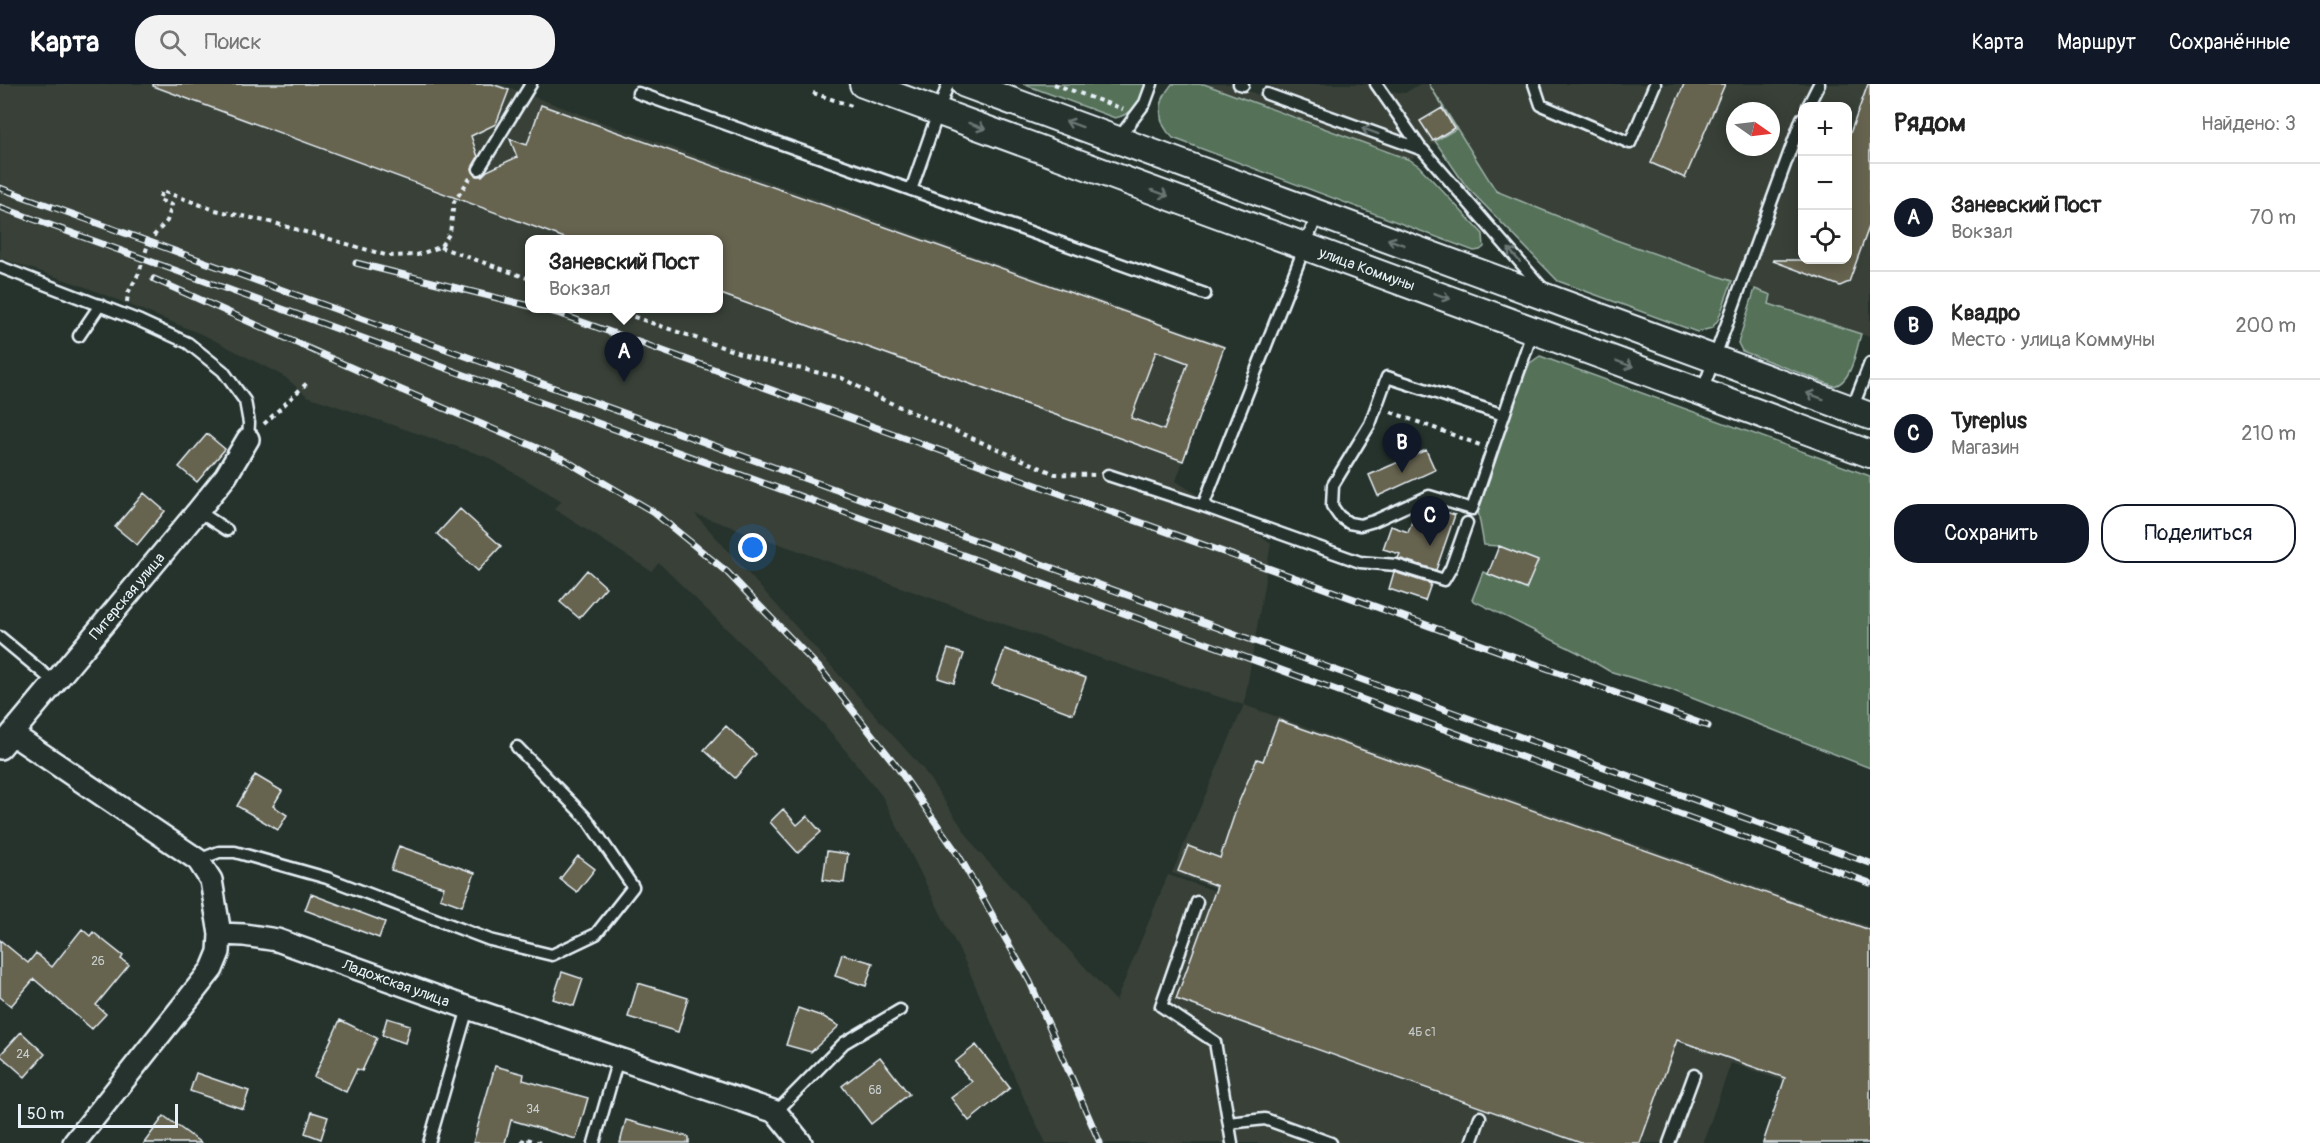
<!DOCTYPE html>
<html lang="ru">
<meta charset="utf-8">
<style>
:root{--surface:#fff;--page:#f2f2f2;--text:#222;--muted:#767676;--line:#e0e0e0;--accent:#111827}
body{margin:0;font-family:Pangolin,sans-serif;background:var(--page);color:var(--text)}
.controls{position:absolute;right:18px;top:18px;display:grid;overflow:hidden;border-radius:12px;box-shadow:0 3px 15px #0003}
.controls button{width:54px;height:54px;display:grid;place-items:center;padding:0;border:0;border-bottom:2px solid var(--line);background:var(--surface);color:var(--text);font:30px sans-serif}
.compass{position:absolute;left:1726px;top:18px;width:54px;height:54px;border-radius:50%;background:var(--surface);box-shadow:0 3px 15px #0003;rotate:104deg}
.scale{position:absolute;left:18px;bottom:15px;width:160px;box-sizing:border-box;padding-left:6px;border:3px solid #e8f1f8;border-top:0;font-size:16px;line-height:21px;white-space:nowrap;color:#e8f1f8;-webkit-text-stroke:4px #26332d;paint-order:stroke}
.you{position:absolute;left:753px;top:464px;width:21px;height:21px;margin:-15px;border:4px solid #fff;border-radius:50%;background:#1a73e8;box-shadow:0 0 0 9px #1a73e833}
.badge{display:grid;place-items:center;width:39px;height:39px;border-radius:50%;background:var(--accent);color:#fff;font-size:20px;font-weight:700}
.pin{position:absolute;translate:-50% -50px;filter:drop-shadow(0 2px 3px #0008)}
.pin::after{content:'';position:absolute;top:32px;width:21px;height:18px;background:inherit;clip-path:polygon(0 0,100% 0,50% 100%)}
.popup{position:absolute;left:525px;top:151px;width:198px;height:78px;box-sizing:border-box;display:grid;place-content:center;border-radius:12px;background:var(--surface);filter:drop-shadow(0 2px 4px #0005);font-size:20px;white-space:nowrap;color:var(--muted)}
.popup b{font-size:22px;color:var(--text)}
.popup::after{content:'';position:absolute;left:50%;top:100%;margin-left:-12px;border:12px solid transparent;border-top-color:var(--surface)}
.list{margin:0;padding:0;list-style:none}
h2{display:flex;justify-content:space-between;align-items:center;height:78px;margin:0;padding:0 24px;font-size:26px}
h2 small{font-size:20px;font-weight:400;color:var(--muted)}
.list li{display:grid;grid-template-columns:39px 1fr auto;gap:18px;align-items:center;box-sizing:border-box;height:108px;padding:0 24px;border-top:2px solid var(--line)}
.list b{display:block;font-size:22px;white-space:nowrap}
.list p{margin:0;font-size:20px;white-space:nowrap;color:var(--muted)}
.list em{font-size:20px;font-style:normal;color:var(--muted)}
.actions{display:flex;gap:12px;padding:18px 24px}
.actions a{flex:1;padding:14px 0;border:2px solid var(--accent);border-radius:24px;text-align:center;font-size:21px;color:var(--accent)}
.actions .main{background:var(--accent);color:#fff}
.icon{flex:none;width:33px;height:33px;fill:none;stroke:currentColor;stroke-width:2;stroke-linecap:round;stroke-linejoin:round}
.map{position:relative;flex:none;width:1870px;height:1059px;overflow:hidden}
header{display:flex;align-items:center;gap:36px;box-sizing:border-box;height:84px;padding:0 30px;background:var(--accent);color:#fff}
header strong{font-size:28px}
nav{display:flex;gap:33px;margin-inline-start:auto;font-size:21px}
.search{width:420px;height:54px;background:var(--page);display:flex;align-items:center;gap:15px;box-sizing:border-box;padding:0 21px;border-radius:24px;color:var(--muted);font-size:22px}
main{display:flex}
aside{flex:1;background:var(--surface)}
.map>svg:first-child{display:block}
.built{fill:#394137;fill-rule:evenodd}
.green{fill:#547159;stroke:#9eb1a8;stroke-width:1.5}
.building{fill:#66634f;stroke:#e8f1f8;stroke-width:1.5;fill-rule:evenodd}
.lines{fill:none;stroke-linecap:round;stroke-linejoin:round}
.service-casing{stroke:#e8f1f8;stroke-width:15}
.minor-casing{stroke:#e8f1f8;stroke-width:26}
.tertiary-casing{stroke:#e8f1f8;stroke-width:30}
.path{stroke:#e8f1f8;stroke-width:4;stroke-dasharray:4.5 4.5;stroke-linecap:butt}
.service{stroke:#26332d;stroke-width:10}
.minor{stroke:#26332d;stroke-width:21}
.tertiary{stroke:#26332d;stroke-width:26}
.rail-casing{stroke:#e8f1f8;stroke-width:7}
.rail{stroke:#26332d;stroke-width:4.5;stroke-dasharray:14;stroke-linecap:butt}
.oneway{stroke:#6a7674}
.labels{text-anchor:middle;stroke-width:4.5;stroke-linejoin:round;paint-order:stroke}
.number-label{font-size:12px;fill:#c8cece}
.street-label{font-size:15px;fill:#e8f1f8;stroke:#26332d}
</style>
<header>
<strong>Карта</strong>
<div class="search"><svg class="icon" aria-label="search" viewBox="0 0 24 24"><circle cx="10" cy="10" r="6"/><path d="M15 15l6 6"/></svg>Поиск</div>
<nav><a>Карта</a><a>Маршрут</a><a>Сохранённые</a></nav>
</header>
<main>
<div class="map">
<svg width="1870" height="1059" viewBox="0 0 1870 1059">
<rect width="100%" height="100%" fill="#26332d"/>
<filter id="ink" filterUnits="userSpaceOnUse"><feTurbulence type="fractalNoise" baseFrequency=".0167" numOctaves="2"/><feDisplacementMap in="SourceGraphic" scale="12" xChannelSelector="R" yChannelSelector="G"/><feConvolveMatrix kernelMatrix="1 2 1 2 8 2 1 2 1" color-interpolation-filters="sRGB"/></filter>
<g filter="url(#ink)">
<path class="built" d="M0,0h500l104,39 620,222 -48,136 95,62 -27,162 626,222v184l-139,-48 -28,80h-657l-20,-40 -59,-137 -85,-170 -58,-72 -165,-161 -8,8 -97,-62 8,-8 -75,-44 -180,-61 -22,-19 -79,-41 -123,-50 -83,-28zM530,156h188v68h-188zM695,430l413,147 136,44 -72,168 395,136 -399,-134 -52,126 -139,-151 -54,-81z
M1204,0h40l-2,5 23,8 5,-13h116l4,7 15,2 15,-9h9l27,45 -46,31z
M1430,0h440v253l-101,-33 2,-9 -154,-55 -121,-49zM1802,22h46v154h-46zM1735,27h36v36h-36z"/>
<path class="green" d="M1023,0h124c-8,18 -12,30 -32,34z
M1172,0h32l206,76 9,6 64,68 1,13 -4,3 -6,1 -301,-113c-17,-16 -16,-36 -1,-54z
M1429,0l67,107 120,49 116,41 -14,39 -6,8 -15,4 -139,-51 -92,-95 -31,-45 21,-12z
M1755,205l16,6 -2,9 92,30c-5,16 -9,48 -27,52l-92,-35 -4,-8z
M1540,272l330,120v292l-201,-79 -60,-18 -30,-18 -107,-53 11,-28 43,17 11,-28 -38,-15 -15,-1 -6,-34 44,-130 8,-18z"/>
<path class="building" d="M153,0h339l17,6 -13,34 -25,12 7,21 -6,11 4,8h6l5,-5 30,-14 -7,-18 17,6 14,-40 683,242 -41,114 -465,-168v-53h-148l-417,-154zM1156,267l32,12 -24,67 -33,-12z
M1684,0h41l-40,94 -34,-15z
M1868,0h2v140l-21,58 -9,4 -67,-25v-1h75v-121z
M1442,24l12,20 -21,13 -13,-20z
M207,350l18,15 -28,33 -18,-15z
M1426,366l9,20 -57,26 -9,-21z
M144,409l21,18 -28,34 -22,-18z
M1434,424l21,7 -19,55 -38,-12 2,-4 -17,-5 8,-23 17,6 5,-13 15,5z
M460,425l41,37 -23,25 -41,-37z
M1499,462l39,15 -12,28 -38,-15z
M587,486l19,17 -27,31 -19,-16z
M1394,488l37,12 -6,17 -36,-12z
M948,565l16,5 -10,29 -16,-5z
M1005,565l81,29 -13,36 -81,-30z
M1278,636l592,210v213h-107l22,-65 -108,-38 -37,103h-59l-405,-144 41,-113 -39,-15 10,-25 32,12 18,-54 19,-45 6,2z
M726,642l30,28 -21,24 -31,-28z
M255,691l27,16 -9,15 14,9 -9,15 -41,-24z
M783,725l14,16 10,-9 14,16 -23,21 -28,-31z
M399,762l76,27 -13,33 -22,-8 4,-11 -53,-17z
M827,767l21,3 -4,29 -21,-3z
M578,772l17,13 -18,23 -17,-13z
M311,810l74,28 -6,16 -74,-28z
M82,845l8,7 3,-4 30,24 -2,3 8,6 -33,40 10,9 -14,15 -58,-50 -23,27 -11,-9v-57l28,23 8,-10 16,14z
M842,870l31,9 -7,23 -31,-10z
M562,888l21,7 -9,27 -21,-7z
M638,899l50,15 -10,34 -50,-15z
M798,924l26,9 15,9 -28,26 -25,-7z
M387,934l23,7 -5,18 -23,-8z
M340,936l37,18 -15,33 -5,-2 -11,23 -32,-15z
M21,948l24,22 -20,23 -25,-22z
M976,961l34,43 -41,33 -18,-23 21,-16 -17,-20z
M880,973l29,37 -38,30 -29,-38z
M495,982l29,8 -1,6 65,18 -12,41 -65,-19 -6,23h-32z
M196,989l53,18 -6,18 -53,-18z
M312,1028l16,5 -7,22 -16,-6z
M164,1032l37,27h-57z
M626,1036l63,17v6h-69z"/>
<g class="lines">
<defs>
<path id="service" d="M1239,0l4,1
M1376,0l46,66
M1534,0l7,21 89,38 25,-59
M638,9l567,201
M1267,10l156,56 121,140
M1808,22l11,-22
M1118,55l27,-36 7,-19
M479,85l52,-85
M911,106l37,-106
M0,183l140,54 48,22 35,28 22,30 4,22 -1,16
M79,252l21,-31
M1702,308l100,-274
M1852,325l18,-46
M1504,331l-117,-38 -17,47 -37,61 -1,21 7,10 10,7 11,2 14,-4 55,-25 43,13 61,-179
M1108,391l95,31 157,56 36,3 48,15 7,-12 16,-45
M1203,422l115,-293
M198,427l29,19
M0,553l54,45
M198,776l21,-8h16l92,26 163,62 62,15 44,-21 37,-47 -46,-68 -70,-72
M1197,818l-36,104 54,36 17,101
M776,1028l68,-69 56,-33
M1229,1039l36,-4 66,24
M429,1059l39,-135
M594,1059l24,-84
M1471,1059l9,-26
M1669,1059l25,-68"/>
<path id="minor" d="M12,650l186,126 13,20 9,54 -1,18 -7,17 -138,174
M0,664l198,-237 28,-35 22,-37
M220,850l24,1 33,5 191,68 308,104 25,31"/>
<path id="tertiary" d="M863,0l1007,370
M965,0l905,332"/>
</defs>
<use href="#service" class="service-casing"/>
<use href="#minor" class="minor-casing"/>
<use href="#tertiary" class="tertiary-casing"/>
<path class="path" d="M1054,0l69,25
M813,9l39,13
M440,163l90,32
M127,218l1,-9 11,-20 10,-32 18,-20 5,-16 -13,-5 3,-9 53,19 59,13 115,33 28,-1 23,-8 10,-14 4,-31 16,-24
M608,224l149,51 85,19 35,19 178,77 40,1
M1391,328l89,33
M264,340l45,-43
M522,1059l2,-5 16,5"/>
<use href="#service" class="service"/>
<use href="#minor" class="minor"/>
<use href="#tertiary" class="tertiary"/>
<defs>
<path id="rail" d="M0,104l1870,675
M0,123l1870,676
M356,179l174,43
M154,195l243,109 166,71 89,52 75,61 95,99 73,93 64,92 71,126 70,161
M539,224l21,6 1148,412"/>
</defs>
<use href="#rail" class="rail-casing"/>
<use href="#rail" class="rail"/>
</g>
<defs><path id="oneway-shaft" d="M-6 0H5M1.5-3L5.5 0L1.5 3" fill="none" stroke-width="1.6" stroke-linecap="round" stroke-linejoin="round" transform="scale(1.5)"/></defs>
<g class="oneway">
<use href="#oneway-shaft" transform="translate(1074 40) rotate(-160)"/>
<use href="#oneway-shaft" transform="translate(977 42) rotate(20)"/>
<use href="#oneway-shaft" transform="translate(1370 47) rotate(-160)"/>
<use href="#oneway-shaft" transform="translate(1160 109) rotate(20)"/>
<use href="#oneway-shaft" transform="translate(1396 158) rotate(-160)"/>
<use href="#oneway-shaft" transform="translate(1514 171) rotate(-131)"/>
<use href="#oneway-shaft" transform="translate(1442 212) rotate(20)"/>
<use href="#oneway-shaft" transform="translate(1625 280) rotate(20)"/>
<use href="#oneway-shaft" transform="translate(1815 312) rotate(-160)"/>
</g>
</g>
<g class="labels">
<g class="number-label">
<text x="98" y="881">26</text>
<text x="1422" y="952">4Б с1</text>
<text x="23" y="974">24</text>
<text x="875" y="1010">68</text>
<text x="533" y="1029">34</text>
</g>
<g class="street-label">
<text transform="translate(1367 185) rotate(20)" y="5">улица Коммуны</text>
<text transform="translate(127 512) rotate(-50)" y="5">Питерская улица</text>
<text transform="translate(396 899) rotate(20)" y="5">Ладожская улица</text>
</g>
</g>
</svg>
<div class="controls">
<button>+</button>
<button>−</button>
<button><svg class="icon" aria-label="locate" viewBox="0 0 24 24"><circle cx="12" cy="12" r="6"/><path d="M12 2v4M12 18v4M2 12h4M18 12h4"/></svg></button>
</div>
<svg class="compass" viewBox="-18 -18 36 36"><path d="M0-13l5 13h-10z" fill="#e53935"/><path d="M0 13l5-13h-10z" fill="#767676"/></svg>
<div class="scale">50 m</div>
<div class="you"></div>
<div class="pin badge" style="left:624px;top:298px">A</div>
<div class="popup"><b>Заневский Пост</b>Вокзал</div>
<div class="pin badge" style="left:1402px;top:389px">B</div>
<div class="pin badge" style="left:1430px;top:462px">C</div>
</div>
<aside>
<h2>Рядом<small>Найдено: 3</small></h2>
<ul class="list">
<li><span class="badge">A</span><div><b>Заневский Пост</b><p>Вокзал</p></div><em>70 m</em></li>
<li><span class="badge">B</span><div><b>Квадро</b><p>Место · улица Коммуны</p></div><em>200 m</em></li>
<li><span class="badge">C</span><div><b>Tyreplus</b><p>Магазин</p></div><em>210 m</em></li>
</ul>
<div class="actions"><a class="main">Сохранить</a><a>Поделиться</a></div>
</aside>
</main>
